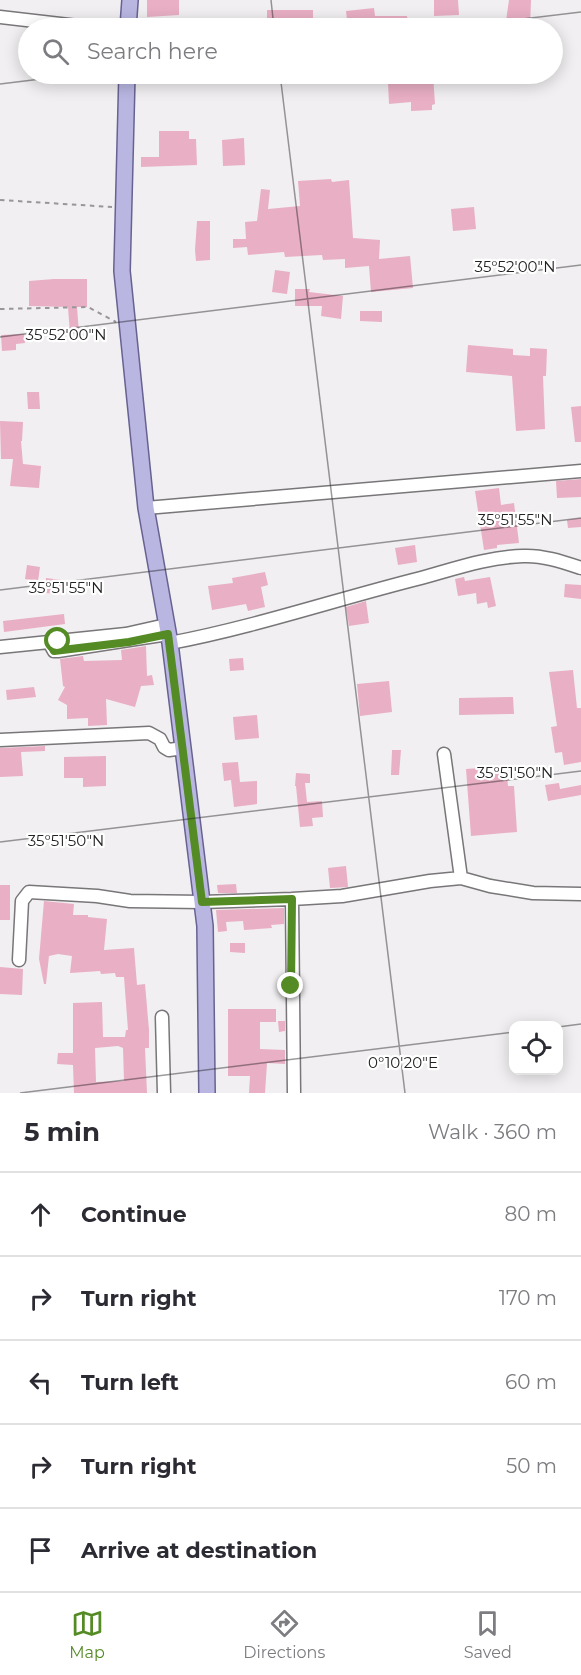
<!DOCTYPE html>
<meta charset="utf-8">
<style>
:root{--surface:#fff;--page:#f7f7f7;--text:#2b2b33;--muted:#7c7c81;--line:#e1e1e2;--accent:#558b25}
body{margin:0;font-family:Montserrat,sans-serif;background:var(--page);color:var(--text)}
.controls{position:absolute;right:18px;bottom:18px;display:grid;overflow:hidden;border-radius:12px;box-shadow:0 3px 15px #0003}
.controls button{width:54px;height:54px;display:grid;place-items:center;padding:0;border:0;border-bottom:2px solid var(--line);background:var(--surface);color:var(--text);font:30px sans-serif}
.stop{position:absolute;width:18px;height:18px;margin:-14px;border:4px solid #558b25;border-radius:50%;background:#fff}
.stop.end{background:#558b25;border-color:#fff;box-shadow:0 2px 6px #0008}
.list{margin:0;padding:0;list-style:none}
h2{display:flex;justify-content:space-between;align-items:center;height:78px;margin:0;padding:0 24px;font-size:26px}
h2 small{font-size:20px;font-weight:400;color:var(--muted)}
.list li{display:grid;grid-template-columns:39px 1fr auto;gap:18px;align-items:center;box-sizing:border-box;height:84px;padding:0 24px;border-top:2px solid var(--line)}
.list b{display:block;font-size:22px;white-space:nowrap}
.list em{font-size:20px;font-style:normal;color:var(--muted)}
.icon{flex:none;width:33px;height:33px;fill:none;stroke:currentColor;stroke-width:2;stroke-linecap:round;stroke-linejoin:round}
.map{position:relative;flex:none;width:581px;height:1093px;overflow:hidden}
.search{position:absolute;background:var(--surface);box-shadow:0 3px 15px #0003;left:18px;right:18px;top:18px;height:66px;display:flex;align-items:center;gap:15px;box-sizing:border-box;padding:0 21px;border-radius:33px;color:var(--muted);font-size:22px}
.sheet{height:498px;background:var(--surface)}
nav{display:flex;justify-content:space-around;align-items:center;box-sizing:border-box;height:84px;border-top:2px solid var(--line);background:var(--surface);font-size:16px;color:var(--muted)}
nav a{display:grid;justify-items:center;gap:3px}
nav .on{color:var(--accent)}
.map>svg:first-child{display:block}
.building{fill:#e9afc4;fill-rule:evenodd}
.lines{fill:none;stroke-linecap:round;stroke-linejoin:round}
.minor-casing{stroke:#787678;stroke-width:15}
.major-casing{stroke:#676292;stroke-width:18}
.path{stroke:#989698;stroke-width:2;stroke-dasharray:4.5 4.5;stroke-linecap:butt}
.minor{stroke:#fff;stroke-width:12}
.major{stroke:#b9b6e2;stroke-width:15}
.route{stroke:#558b25;stroke-width:8}
.ticks{fill:none;stroke:#232223;stroke-width:1.5;stroke-opacity:0.45}
.ticks-label{font-size:15px;text-anchor:middle;fill:#232223;stroke:#fff;stroke-width:4.5;stroke-linejoin:round;paint-order:stroke}
</style>
<div class="map">
<svg width="581" height="1093" viewBox="0 0 581 1093">
<rect width="100%" height="100%" fill="#f1eff1"/>
<path class="building" d="M147,0h32v15l-32,2z
M434,0h24l1,15 -25,1z
M509,0h22l-1,28h-25z
M374,8l1,8h32l1,6 -14,2v4h-9l-1,-4 -36,4 -2,-17z
M267,10h46v18h-46z
M423,74h10l2,30 -3,1v5l-21,1v-9l-22,2 -1,-21 36,-2z
M159,131h30v8h7l1,26 -56,2v-10h18z
M244,138l1,27 -22,1 -1,-26z
M331,179l1,3 17,-2 4,58 27,2 -1,19 31,-3 3,32 -42,4 -2,-26 -24,2v-9l-22,1 -1,-5 -37,2 -1,-5 -36,3 -1,-8 -14,1v-9h13l-1,-17 12,-1 4,-32 9,1 -2,19 32,-3 -2,-25z
M474,207l2,22 -23,2 -2,-22z
M197,221h13v39l-14,1 -1,-11z
M275,270l15,2 -3,22 -15,-2z
M54,279h33v28h-10l2,26 -9,1 -2,-27 -39,-1v-25z
M295,289h15l-1,3 34,4 -2,23 -20,-3 1,-10h-27z
M360,311h22v11l-22,-1z
M24,334l1,9 -9,1v6l-14,1 -1,-16z
M468,345l45,4v6l17,1v-8l17,1 -1,27h-3l2,53 -29,2 -4,-55 -46,-4z
M27,392h12l1,17h-12z
M581,406v36h-6l-4,-35z
M0,421l23,1 -1,19h-1l2,23 18,2 -2,22 -29,-2 3,-27h-12z
M581,479v18l-24,1 -1,-17z
M499,488l2,17 13,-2 5,40 -22,2v3l-13,2 -9,-59z
M581,518v9l-13,1 -1,-8z
M415,545l2,17 -19,3 -3,-17z
M27,565l13,2 -2,14 -13,-2z
M265,572l3,13 -7,2 4,20 -17,4 -2,-7 -34,6 -4,-24 25,-3 -1,-5z
M464,577l1,4 25,-4 6,29 -8,2 -1,-6 -10,2 -1,-11 -18,3 -3,-17z
M46,578l16,2 -1,14 -16,-1z
M565,584l16,1v14l-17,-2z
M366,601l3,22 -20,3 -3,-19z
M64,614l1,10 -61,8 -1,-11z
M146,646l1,30 5,-1 2,10 -13,1 -6,21 -29,-8 1,26 -19,1v-8l-21,1v-14l-9,-5 7,-13 -2,-1 -3,-27 23,-3 1,5 38,-1 -1,-10z
M243,658l1,12 -14,1 -1,-12z
M573,670l4,38h4v54l-17,3 -2,-13 -7,1 -4,-26 6,-1 -8,-54z
M389,681l3,31 -32,4 -3,-32z
M34,687l2,10 -29,3 -1,-10z
M513,697l1,17 -55,1v-17z
M257,715l2,23 -24,2 -2,-23z
M45,746v5l-24,1 2,24 -23,1v-29z
M392,750h9l-2,25h-8z
M106,756v30l-23,1v-9h-19v-21z
M238,762l2,20 17,-1v23l-23,3 -3,-27 -7,1 -2,-18z
M506,766l2,20h6l3,46 -46,4 -5,-67z
M296,773l14,1v9h-5l2,19 15,-1 1,16 -11,1 1,8 -13,1 -4,-41h-1z
M559,783l1,6 21,-4v10l-33,6 -3,-16z
M346,866l2,21 -18,1 -2,-20z
M236,884l1,9h-19l-1,-8z
M0,885h10v35h-10z
M44,901l30,3 -1,11h15v2l19,2 -3,31 30,-2 3,37 8,-1 4,46v18h-4l2,45h-73l-1,-28 -16,-1 1,-11h15v-50l29,-1 1,35h22l1,-7h2l-4,-53h-8l-1,-4 -14,1 -1,-3 -30,2 2,-17 -14,-2 -9,2 -3,28h-2l-5,-25zM118,1046l5,2 1,33 -28,1 -1,-34z
M284,908v16l-13,1 1,3 -28,2 -1,-9 -17,1 1,9 -9,1 -2,-22z
M230,943h15v10l-15,-1z
M0,967l23,2 -1,26 -22,-1z
M228,1009h48v13h-16v27l25,1v14l-18,-1 -2,30h-16l1,-17h-22z
M278,1021h7v10l-6,1z"/>
<g class="lines">
<defs>
<path id="minor" d="M0,17l95,11
M146,508l435,-37
M166,625l-40,9 -77,8 5,9h4l110,-17
M170,643c85,-16 167,-44 251,-65 33,-9 67,-21 102,-22 20,-1 40,6 58,12
M0,647l49,-5
M0,740l149,-7 11,6 4,8 5,3 14,-2
M444,754l17,124
M292,899l50,-3 88,-15 31,-3 29,8 43,7 48,1
M19,960l3,-59 7,-9 68,4 33,5 72,1 90,-3 2,194
M162,1017l2,76"/>
<path id="major" d="M128,28l2,-28
M127,74l-5,197 24,237 24,135 35,283 2,167"/>
</defs>
<use href="#minor" class="minor-casing"/>
<use href="#major" class="major-casing"/>
<path class="path" d="M0,200l112,7
M0,309l88,-2 28,15"/>
<use href="#minor" class="minor"/>
<use href="#major" class="major"/>
</g>
<g class="lines">
<path class="route" d="M58,641l-9,1 5,9 75,-9 39,-8 34,268 90,-3 -1,87"/>
</g>
<path class="ticks" d="M271,0l3,28M449,28l132,-16M280,74l125,1019M0,84l82,-10M0,337l581,-72M0,590l581,-72M0,842l581,-71M558,1027l23,-3M20,1093l494,-61"/>
<g class="ticks-label">
<text x="515" y="272">35°52'00"N</text>
<text x="66" y="340">35°52'00"N</text>
<text x="515" y="525">35°51'55"N</text>
<text x="66" y="593">35°51'55"N</text>
<text x="515" y="778">35°51'50"N</text>
<text x="66" y="846">35°51'50"N</text>
<text x="403" y="1068">0°10'20"E</text>
</g>
</svg>
<div class="controls">
<button><svg class="icon" aria-label="locate" viewBox="0 0 24 24"><circle cx="12" cy="12" r="6"/><path d="M12 2v4M12 18v4M2 12h4M18 12h4"/></svg></button>
</div>
<div class="stop" style="left:58px;top:641px"></div>
<div class="stop end" style="left:291px;top:986px"></div>
<div class="search"><svg class="icon" aria-label="search" viewBox="0 0 24 24"><circle cx="10" cy="10" r="6"/><path d="M15 15l6 6"/></svg>Search here</div>
</div>
<section class="sheet">
<h2>5 min<small>Walk · 360 m</small></h2>
<ul class="list">
<li><svg class="icon" aria-label="ahead" viewBox="0 0 24 24"><path d="M12 20V5M6 11l6-6 6 6"/></svg><div><b>Continue</b></div><em>80 m</em></li>
<li><svg class="icon" aria-label="right" viewBox="0 0 24 24"><path d="M7 20v-9h11M14 6l5 5-5 5"/></svg><div><b>Turn right</b></div><em>170 m</em></li>
<li><svg class="icon" aria-label="left" viewBox="0 0 24 24"><path d="M17 20v-9H6M10 6l-5 5 5 5"/></svg><div><b>Turn left</b></div><em>60 m</em></li>
<li><svg class="icon" aria-label="right" viewBox="0 0 24 24"><path d="M7 20v-9h11M14 6l5 5-5 5"/></svg><div><b>Turn right</b></div><em>50 m</em></li>
<li><svg class="icon" aria-label="arrive" viewBox="0 0 24 24"><path d="M6 21V4h12l-3 4 3 4H6"/></svg><div><b>Arrive at destination</b></div></li>
</ul>
</section>
<nav>
<a class="on"><svg class="icon" aria-label="map" viewBox="0 0 24 24"><path d="M3 6l6-2 6 2 6-2v14l-6 2-6-2-6 2zM9 4v14M15 6v14"/></svg>Map</a>
<a><svg class="icon" aria-label="directions" viewBox="0 0 24 24"><path d="M12 3l9 9-9 9-9-9zM9 14v-3h6M13 9l2 2-2 2"/></svg>Directions</a>
<a><svg class="icon" aria-label="saved" viewBox="0 0 24 24"><path d="M7 4h10v16l-5-4-5 4z"/></svg>Saved</a>
</nav>
